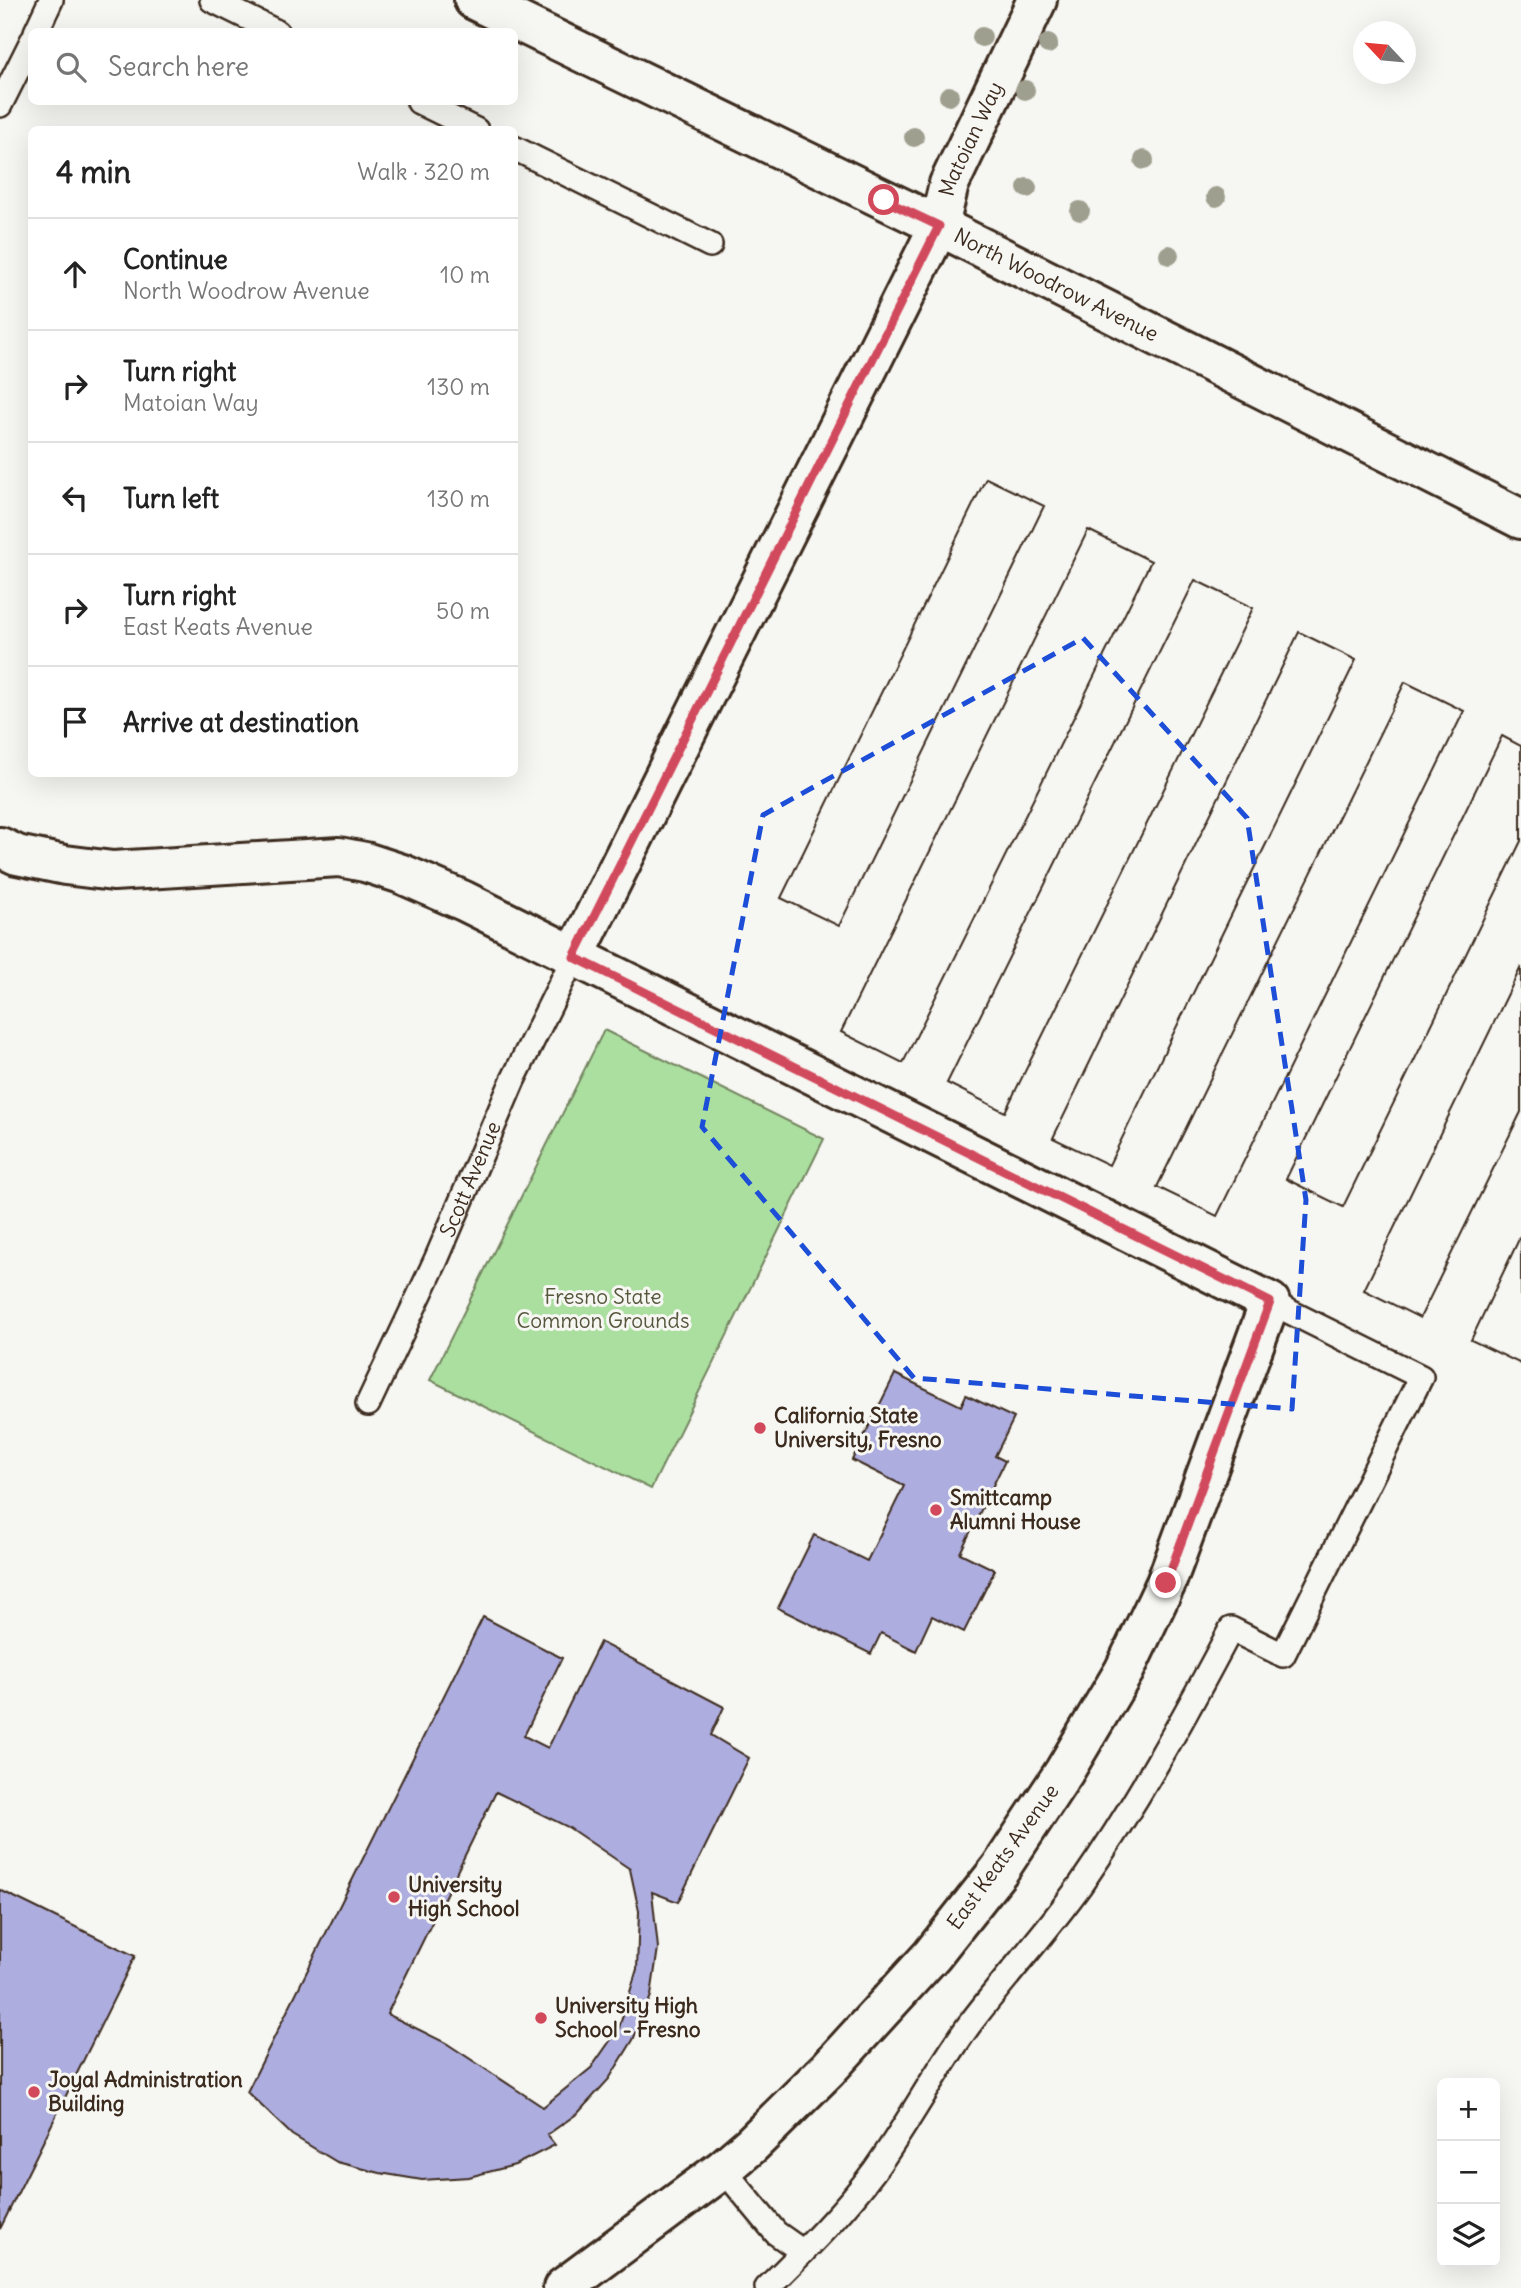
<!DOCTYPE html>
<meta charset="utf-8">
<style>
:root{--surface:#fff;--page:#f2f2f2;--text:#222;--muted:#767676;--line:#e0e0e0}
body{margin:0;font-family:Delius,sans-serif;background:var(--page);color:var(--text)}
.controls{position:absolute;right:21px;bottom:21px;display:grid;overflow:hidden;border-radius:10px;box-shadow:0 7px 28px #0002}
.controls button{width:63px;height:63px;display:grid;place-items:center;padding:0;border:0;border-bottom:2px solid var(--line);background:var(--surface);color:var(--text);font:35px sans-serif}
.compass{position:absolute;left:1353px;top:21px;width:63px;height:63px;border-radius:50%;background:var(--surface);box-shadow:0 7px 28px #0002;rotate:296deg}
.stop{position:absolute;width:21px;height:21px;margin:-16px;border:5px solid #d1495b;border-radius:50%;background:#fff}
.stop.end{background:#d1495b;border-color:#fff;box-shadow:0 2px 7px #0008}
.list{margin:0;padding:0;list-style:none}
h2{display:flex;justify-content:space-between;align-items:center;height:91px;margin:0;padding:0 28px;font-size:30px}
h2 small{font-size:23px;font-weight:400;color:var(--muted)}
.list li{display:grid;grid-template-columns:46px 1fr auto;gap:21px;align-items:center;box-sizing:border-box;height:112px;padding:0 28px;border-top:2px solid var(--line)}
.list b{display:block;font-size:26px;white-space:nowrap}
.list p{margin:0;font-size:23px;white-space:nowrap;color:var(--muted)}
.list em{font-size:23px;font-style:normal;color:var(--muted)}
.icon{flex:none;width:38px;height:38px;fill:none;stroke:currentColor;stroke-width:2;stroke-linecap:round;stroke-linejoin:round}
.map{position:relative;flex:none;width:1521px;height:2288px;overflow:hidden}
.search{position:absolute;background:var(--surface);box-shadow:0 7px 28px #0002;left:28px;top:28px;width:490px;height:77px;display:flex;align-items:center;gap:18px;box-sizing:border-box;padding:0 24px;border-radius:10px;color:var(--muted);font-size:26px}
.panel{position:absolute;background:var(--surface);box-shadow:0 7px 28px #0002;left:28px;top:126px;width:490px;height:651px;border-radius:10px}
.map>svg:first-child{display:block}
.green{fill:#abdfa0;stroke:#73845f;stroke-width:2}
.building{fill:#aeaddf;stroke:#3b2a1e;stroke-width:2;fill-rule:evenodd}
.lines{fill:none;stroke-linecap:round;stroke-linejoin:round}
.lane-casing{stroke:#3b2a1e;stroke-width:28}
.street-casing{stroke:#3b2a1e;stroke-width:44}
.lane{stroke:#f6f6f2;stroke-width:23}
.street{stroke:#f6f6f2;stroke-width:38}
.tree{fill:#9f9f8f}
.route{stroke:#d1495b;stroke-width:9}
.marked{fill:none;stroke:#1d4ed8;stroke-width:5;stroke-dasharray:14 9;stroke-linejoin:round}
.poi-dot{fill:#d1495b;stroke:#f6f6f2;stroke-width:2.5}
.labels{text-anchor:middle;stroke-width:6;stroke-linejoin:round;paint-order:stroke}
.street-label{font-size:21px;fill:#3b2a1e;stroke:#f6f6f2}
.park-label{font-size:21px;fill:#57573e;stroke:#f6f6f2}
.poi-label{font-size:21px;font-weight:bold;fill:#3b2a1e;stroke:#f6f6f2;text-anchor:start}
</style>
<div class="map">
<svg width="1521" height="2288" viewBox="0 0 1521 2288">
<rect width="100%" height="100%" fill="#f6f6f2"/>
<filter id="ink" filterUnits="userSpaceOnUse"><feTurbulence type="fractalNoise" baseFrequency=".0143" numOctaves="2"/><feDisplacementMap in="SourceGraphic" scale="14" xChannelSelector="R" yChannelSelector="G"/><feConvolveMatrix kernelMatrix="1 2 1 2 8 2 1 2 1" color-interpolation-filters="sRGB"/></filter>
<g filter="url(#ink)">
<path class="green" d="M604,1030l220,109 -173,350 -221,-109z"/>
<path class="building" d="M986,478l58,28 -205,420 -58,-28z
M986,478l58,28 -205,420 -58,-28z
M1088,530l63,31 -248,502 -62,-31z
M1088,530l63,31 -248,502 -62,-31z
M1195,580l58,28 -248,504 -58,-29z
M1195,580l58,28 -248,504 -58,-29z
M1299,632l57,28 -247,505 -56,-27z
M1299,632l57,28 -247,505 -56,-27z
M1405,682l59,29 -247,505 -60,-29z
M1405,682l59,29 -247,505 -60,-29z
M1502,736l19,10v95l-178,366 -57,-28z
M1502,736l19,10v95l-178,366 -57,-28z
M1521,967v145l-101,206 -56,-28z
M1521,967v145l-101,206 -56,-28z
M1521,1235v129l-50,-24z
M1521,1235v129l-50,-24z
M895,1374l66,32 5,-11 48,23 -19,38 10,5 -45,92 35,17 -31,62 -32,-16 -16,35 -35,-18 -10,21 -93,-46 36,-73 53,26 37,-75 -52,-26z
M483,1617l79,41 -38,78 24,12 52,-106 124,65 -13,28 38,23 -71,144 -26,-10 6,56 -7,48 -18,44 -24,39 -31,34 -31,22 8,10 -40,20 -46,12 -47,3 -42,-7 -43,-11 -45,-27 -45,-43zM496,1792l72,35 62,42 9,42 -2,58 -18,59 -28,40 -48,39 -97,-64 -59,-29z
M0,1890l135,66 -135,273z"/>
<g class="lines">
<defs>
<g id="lane">
<path d="M212,0l65,32"/>
<path d="M36,32l15,-32"/>
<path d="M419,102l57,28"/>
<path d="M0,105l32,-64"/>
<path d="M514,148l196,97"/>
<path id="s1" d="M368,1404l68,-144 77,-180 61,-123"/>
<path d="M723,2169l53,64 27,19"/>
<path d="M767,2288c37,-37 75,-74 107,-117 34,-47 61,-99 95,-146 36,-48 77,-92 112,-141 56,-81 104,-168 150,-255l52,26 138,-278 -151,-75"/>
</g>
<g id="street">
<path id="s2" d="M474,0l465,226 582,293"/>
<path d="M0,847l17,8 48,10 48,6 226,-14 26,5 37,12 62,27 806,401 -104,281 -42,88 -60,101 -64,97 -68,86 -104,114 -77,76 -28,24 -160,119"/>
<path id="s3" d="M574,957l365,-731 10,-42 88,-184"/>
</g>
</defs>
<use href="#lane" class="lane-casing"/>
<use href="#street" class="street-casing"/>
<use href="#lane" class="lane"/>
<use href="#street" class="street"/>
</g>
<g class="tree">
<circle cx="982" cy="37" r="10"/>
<circle cx="1048" cy="44" r="10"/>
<circle cx="1025" cy="90" r="10"/>
<circle cx="949" cy="96" r="10"/>
<circle cx="914" cy="137" r="10"/>
<circle cx="1144" cy="160" r="10"/>
<circle cx="1027" cy="188" r="10"/>
<circle cx="1216" cy="197" r="10"/>
<circle cx="1080" cy="211" r="10"/>
<circle cx="1169" cy="255" r="10"/>
</g>
</g>
<g class="lines" filter="url(#ink)">
<path class="route" d="M884,200l55,26 -365,731 696,345 -104,281"/>
</g>
<path class="marked" d="M1083,638l164,180 59,382 -14,209 -378,-31 -212,-251 61,-312z"/>
<g class="poi-dot">
<circle cx="760" cy="1428" r="7"/>
<circle cx="936" cy="1510" r="7"/>
<circle cx="394" cy="1897" r="7"/>
<circle cx="541" cy="2018" r="7"/>
<circle cx="34" cy="2092" r="7"/>
</g>
<g class="labels">
<g class="street-label">
<text dy="7" stroke="none"><textPath href="#s3" startOffset="910">Matoian Way</textPath></text>
<text dy="7" stroke="none"><textPath href="#s2" startOffset="648">North Woodrow Avenue</textPath></text>
<text dy="7" stroke="none"><textPath href="#s1" startOffset="247">Scott Avenue</textPath></text>
<text transform="translate(1003 1857) rotate(-54)" y="7">East Keats Avenue</text>
</g>
<g class="park-label">
<text x="603" y="1304">Fresno State<tspan x="603" dy="24">Common Grounds</tspan></text>
</g>
<g class="poi-label">
<text x="774" y="1423">California State<tspan x="774" dy="24">University, Fresno</tspan></text>
<text x="950" y="1505">Smittcamp<tspan x="950" dy="24">Alumni House</tspan></text>
<text x="408" y="1892">University<tspan x="408" dy="24">High School</tspan></text>
<text x="555" y="2013">University High<tspan x="555" dy="24">School - Fresno</tspan></text>
<text x="48" y="2087">Joyal Administration<tspan x="48" dy="24">Building</tspan></text>
</g>
</g>
</svg>
<div class="controls">
<button>+</button>
<button>−</button>
<button><svg class="icon" aria-label="layers" viewBox="0 0 24 24"><path d="M12 4l9 5-9 5-9-5zM3 14l9 5 9-5"/></svg></button>
</div>
<svg class="compass" viewBox="-18 -18 36 36"><path d="M0-13l5 13h-10z" fill="#e53935"/><path d="M0 13l5-13h-10z" fill="#767676"/></svg>
<div class="stop" style="left:884px;top:200px"></div>
<div class="stop end" style="left:1166px;top:1583px"></div>
<div class="search"><svg class="icon" aria-label="search" viewBox="0 0 24 24"><circle cx="10" cy="10" r="6"/><path d="M15 15l6 6"/></svg>Search here</div>
<section class="panel">
<h2>4 min<small>Walk · 320 m</small></h2>
<ul class="list">
<li><svg class="icon" aria-label="ahead" viewBox="0 0 24 24"><path d="M12 20V5M6 11l6-6 6 6"/></svg><div><b>Continue</b><p>North Woodrow Avenue</p></div><em>10 m</em></li>
<li><svg class="icon" aria-label="right" viewBox="0 0 24 24"><path d="M7 20v-9h11M14 6l5 5-5 5"/></svg><div><b>Turn right</b><p>Matoian Way</p></div><em>130 m</em></li>
<li><svg class="icon" aria-label="left" viewBox="0 0 24 24"><path d="M17 20v-9H6M10 6l-5 5 5 5"/></svg><div><b>Turn left</b></div><em>130 m</em></li>
<li><svg class="icon" aria-label="right" viewBox="0 0 24 24"><path d="M7 20v-9h11M14 6l5 5-5 5"/></svg><div><b>Turn right</b><p>East Keats Avenue</p></div><em>50 m</em></li>
<li><svg class="icon" aria-label="arrive" viewBox="0 0 24 24"><path d="M6 21V4h12l-3 4 3 4H6"/></svg><div><b>Arrive at destination</b></div></li>
</ul>
</section>
</div>
